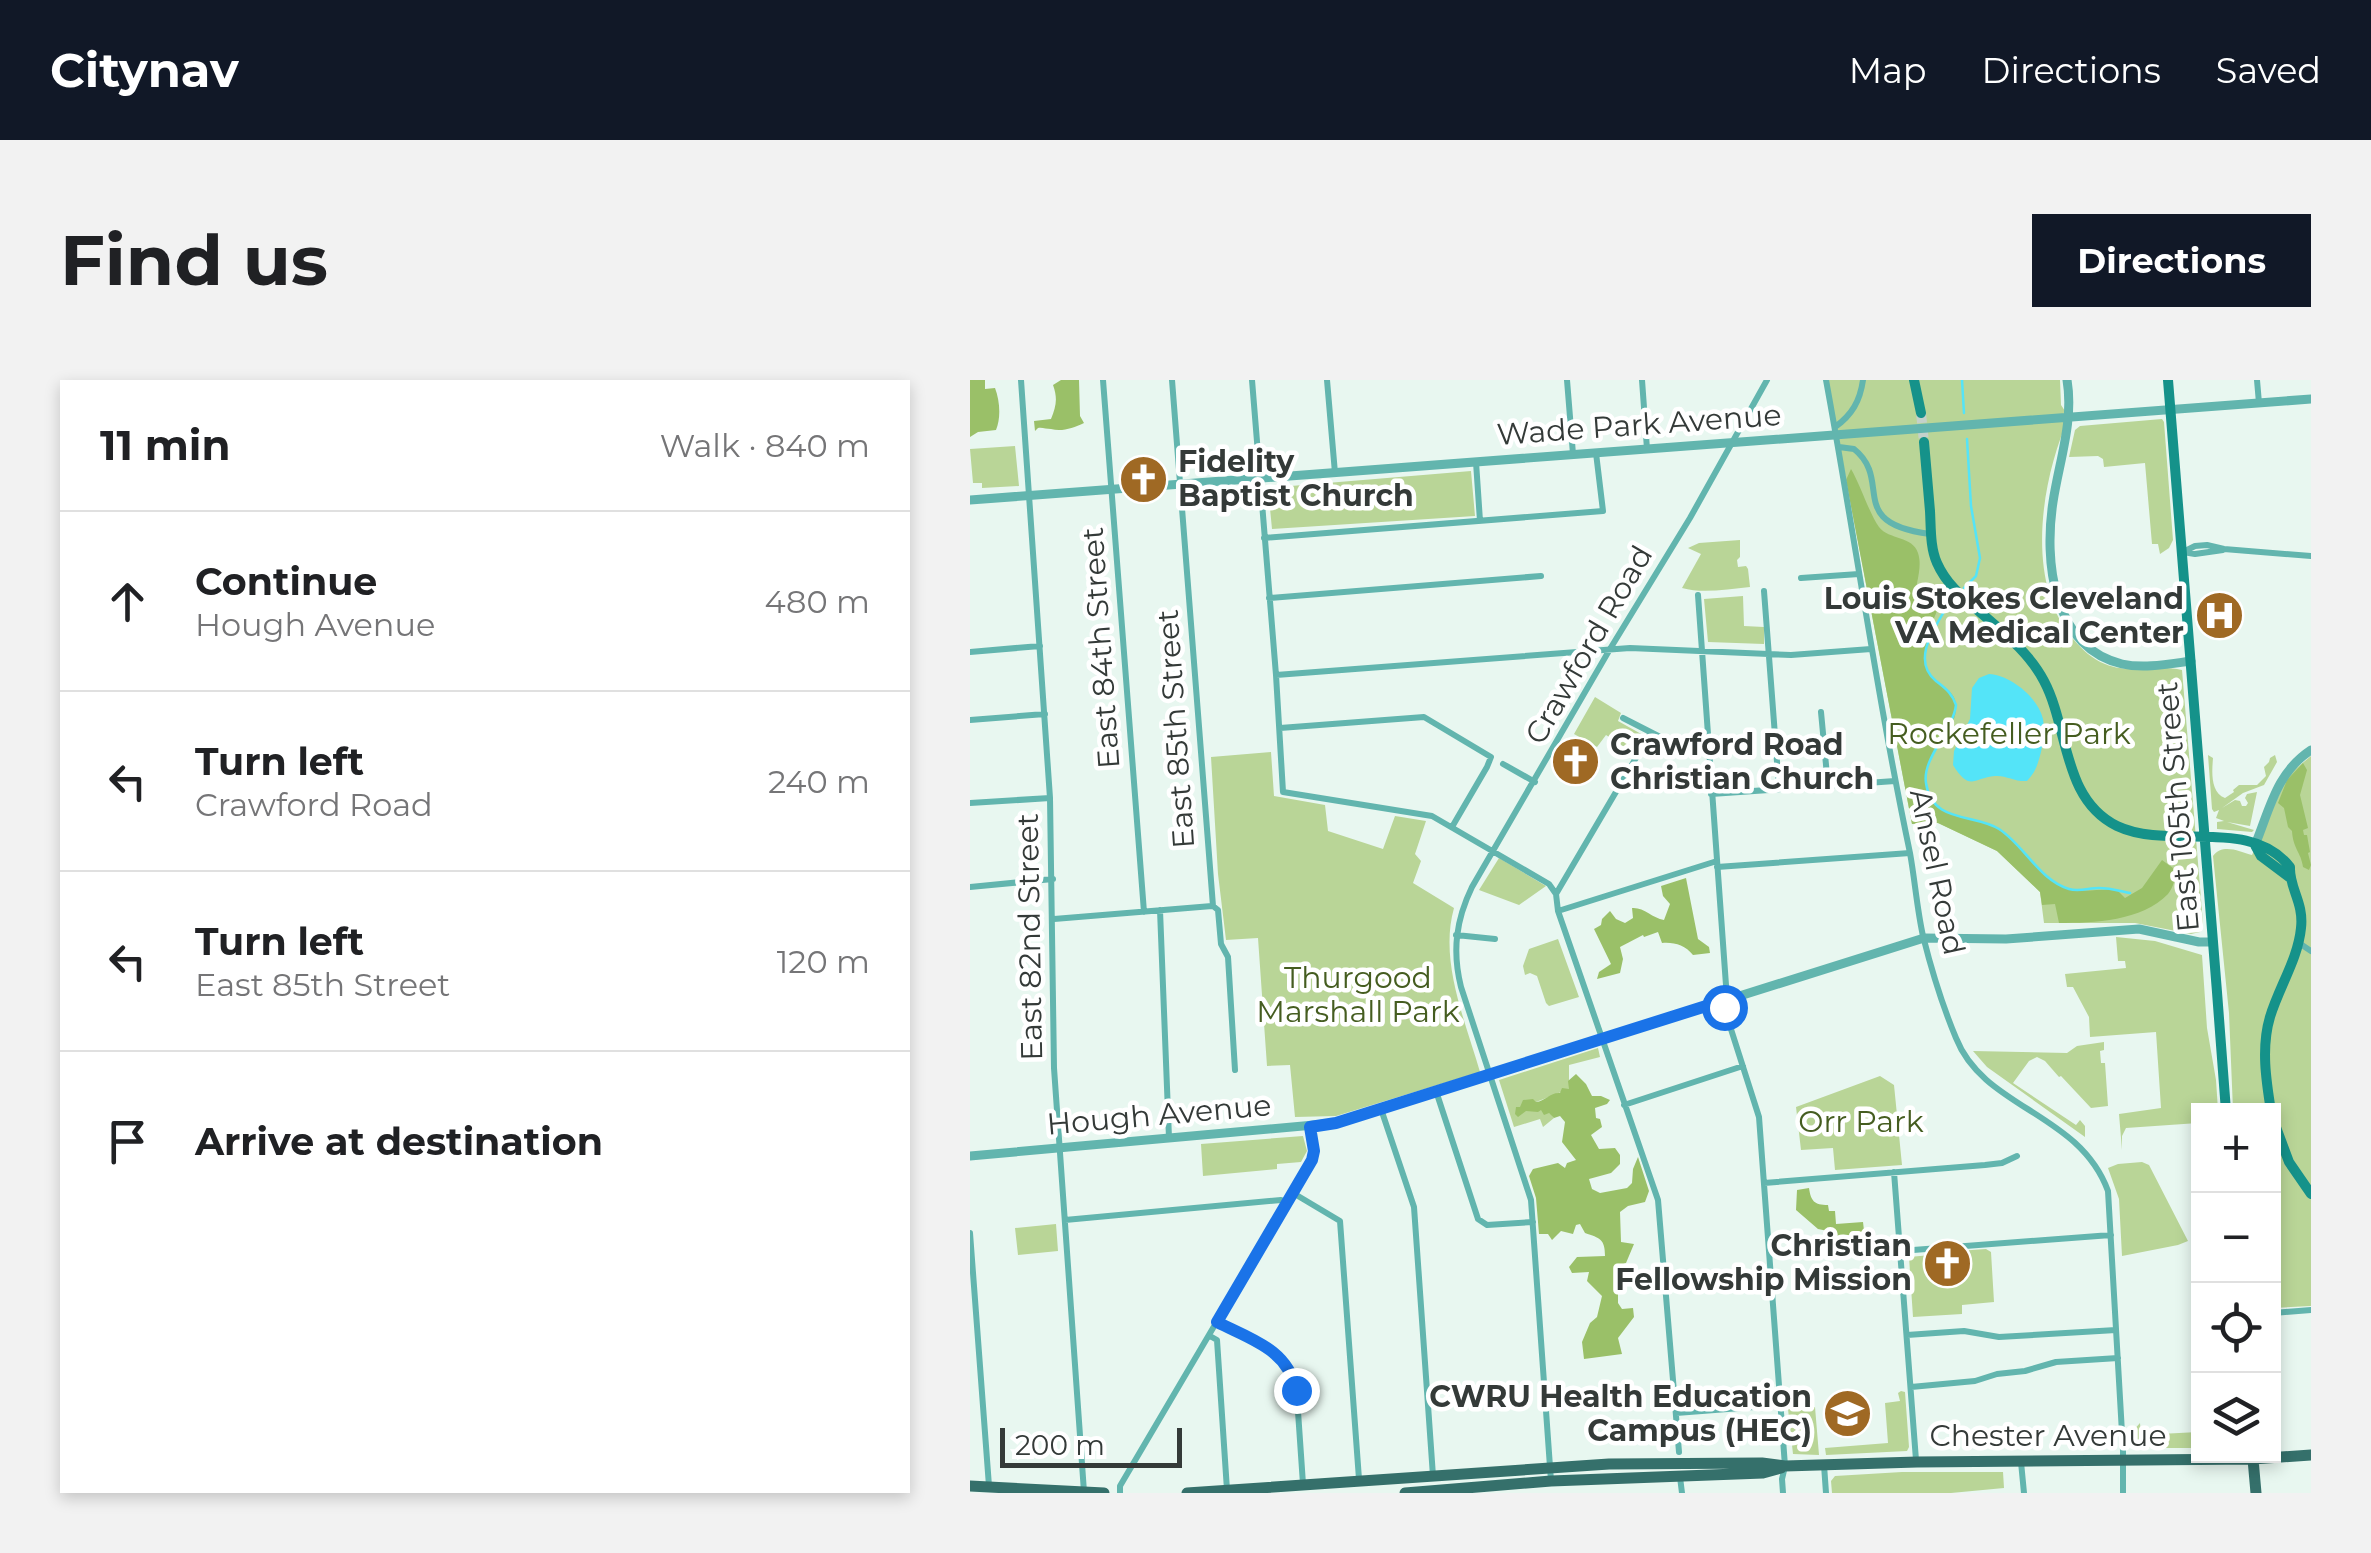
<!DOCTYPE html>
<meta charset="utf-8">
<style>
:root{--surface:#fff;--page:#f2f2f2;--text:#202124;--muted:#757577;--line:#e0e0e0;--accent:#111827}
body{margin:0;font-family:Montserrat,sans-serif;background:var(--page);color:var(--text)}
.controls{position:absolute;right:30px;bottom:30px;display:grid;overflow:hidden;border-radius:0px;box-shadow:0 5px 15px #0003}
.controls button{width:90px;height:90px;display:grid;place-items:center;padding:0;border:0;border-bottom:2px solid var(--line);background:var(--surface);color:var(--text);font:50px sans-serif}
.scale{position:absolute;left:30px;bottom:25px;width:182px;box-sizing:border-box;padding-left:10px;border:5px solid #343a38;border-top:0;font-size:28px;line-height:35px;white-space:nowrap;color:#343a38;-webkit-text-stroke:8px #fff;paint-order:stroke}
.stop{position:absolute;width:30px;height:30px;margin:-22px;border:8px solid #1a73e8;border-radius:50%;background:#fff}
.stop.end{background:#1a73e8;border-color:#fff;box-shadow:0 2px 10px #0008}
.list{margin:0;padding:0;list-style:none}
h2{display:flex;justify-content:space-between;align-items:center;height:130px;margin:0;padding:0 40px;font-size:42px}
h2 small{font-size:32px;font-weight:400;color:var(--muted)}
.list li{display:grid;grid-template-columns:65px 1fr auto;gap:30px;align-items:center;box-sizing:border-box;height:180px;padding:0 40px;border-top:2px solid var(--line)}
.list b{display:block;font-size:38px;white-space:nowrap}
.list p{margin:0;font-size:32px;white-space:nowrap;color:var(--muted)}
.list em{font-size:32px;font-style:normal;color:var(--muted)}
.icon{flex:none;width:55px;height:55px;fill:none;stroke:currentColor;stroke-width:2;stroke-linecap:round;stroke-linejoin:round}
.map{position:relative;flex:none;width:1341px;height:1113px;overflow:hidden;border-radius:0px}
header{display:flex;align-items:center;gap:60px;box-sizing:border-box;height:140px;padding:0 50px;background:var(--accent);color:#fff}
header strong{font-size:48px}
nav{display:flex;gap:55px;margin-inline-start:auto;font-size:35px}
.intro{display:flex;align-items:center;justify-content:space-between;box-sizing:border-box;height:240px;padding:0 60px}
h1{margin:0;font-size:70px}
.button{padding:25px 45px;border-radius:0px;background:var(--accent);color:#fff;font-size:35px;font-weight:700}
main{display:flex;gap:60px;padding:0 60px}
aside{flex:1;background:var(--surface);border-radius:0px;box-shadow:0 5px 15px #0003}
.map>svg:first-child{display:block}
.green{fill:#b9d597}
.forest{fill:#9ac068}
.water{fill:#54e4f8}
.lines{fill:none;stroke-linecap:round;stroke-linejoin:round}
.stream{stroke:#54e4f8;stroke-width:2.5}
.secondary-tunnel{stroke:#c4d1cb;stroke-width:10;stroke-dasharray:10 5;stroke-linecap:butt}
.minor{stroke:#62b5ae;stroke-width:6}
.tertiary{stroke:#62b5ae;stroke-width:9}
.secondary{stroke:#15928a;stroke-width:10}
.primary{stroke:#35706b;stroke-width:11}
.route{stroke:#1a73e8;stroke-width:12}
.labels{text-anchor:middle;stroke-width:9;stroke-linejoin:round;paint-order:stroke}
.street-label{font-size:30px;fill:#343a38;stroke:#fff}
.poi-label{font-size:30px;font-weight:bold;fill:#343a38;stroke:#fff;text-anchor:end}
.park-label{font-size:30px;fill:#455d20;stroke:#fff}
</style>
<header>
<strong>Citynav</strong>
<nav><a>Map</a><a>Directions</a><a>Saved</a></nav>
</header>
<div class="intro"><h1>Find us</h1><a class="button">Directions</a></div>
<main>
<aside>
<h2>11 min<small>Walk · 840 m</small></h2>
<ul class="list">
<li><svg class="icon" aria-label="ahead" viewBox="0 0 24 24"><path d="M12 20V5M6 11l6-6 6 6"/></svg><div><b>Continue</b><p>Hough Avenue</p></div><em>480 m</em></li>
<li><svg class="icon" aria-label="left" viewBox="0 0 24 24"><path d="M17 20v-9H6M10 6l-5 5 5 5"/></svg><div><b>Turn left</b><p>Crawford Road</p></div><em>240 m</em></li>
<li><svg class="icon" aria-label="left" viewBox="0 0 24 24"><path d="M17 20v-9H6M10 6l-5 5 5 5"/></svg><div><b>Turn left</b><p>East 85th Street</p></div><em>120 m</em></li>
<li><svg class="icon" aria-label="arrive" viewBox="0 0 24 24"><path d="M6 21V4h12l-3 4 3 4H6"/></svg><div><b>Arrive at destination</b></div></li>
</ul>
</aside>
<div class="map">
<svg width="1341" height="1113" viewBox="0 0 1341 1113">
<rect width="100%" height="100%" fill="#e8f7f0"/>
<path class="green" d="M857,0h233l1,25 8,12c-28,63 -45,166 5,223 9,10 18,19 31,24 27,11 50,0 77,6l21,253 -3,9 -9,2 -56,-11h-91l-4,-31 -43,-41 -59,-28 -26,1z
M1192,39l2,3 9,118 -4,8 -9,6 -2,-10h-6l-7,-81 -41,4 -1,-8 -5,-3 -29,1 6,-27 5,-4z
M45,66l4,40 -37,2v-5h-9l-3,-34z
M501,91l4,45 -203,13 -4,-41z
M770,160v17l-3,3 1,7 8,-1 2,3 2,18c-23,2 -47,7 -68,1l19,-34 -13,-6 11,-5z
M773,216l1,30 20,1v17l-56,-2 -4,-43z
M625,317l26,16 -3,8 25,14 -11,17 -26,-17 -9,12 -23,-13z
M301,372l3,44 51,9 3,26 55,18 12,-33 31,5 -11,33 6,7 -8,22 41,25c-15,53 11,112 26,164l-144,44 -41,1 -5,-52 -23,1 -9,-128 -32,2 -8,-66 -7,-117z
M1238,375l5,3c-1,13 -3,34 12,40l9,-6 -1,-2 6,-5h18l9,-9 -2,-9 5,-5 1,-4 5,-3 2,7 -13,23 -21,8 -21,15 13,-8 5,1 2,5h4l2,-3 -3,-5 2,-4 10,-2 -7,34 -23,-4 27,8 -2,2 -35,-3v-7l7,-1 -8,-3 3,-8 -5,2 -2,-3z
M1341,376v550l-37,2v-197l-41,-1 -4,-97 -16,-157c9,-13 26,-5 39,-1l36,-80z
M529,478l47,28 -27,19 -40,-15z
M1146,557l39,4 47,14 5,73 9,52 2,30 -20,1v12l-72,5 -4,8v14l-3,-36 42,-6 -5,-76 -66,5 -1,-20 -16,-30h-6l-2,-13 61,-6 -1,-7h-7z
M588,559l21,58 -30,9 -3,-3 -9,-27 -7,-3 -5,2 -2,-9 6,-17z
M1134,662v8l-4,1 1,12h4l3,43 -17,2 -30,-32 -2,1 -14,-16 -8,-4 -8,4 -16,22 63,42 4,-5 5,6v11l-98,-70 -14,-16 94,2 10,-7z
M628,668l2,9 -31,8v24l-33,13 -10,9c12,-1 20,-4 28,7l-11,9 -3,-8 -26,8 -15,-47z
M910,696l14,9 8,80 -67,5 -2,-22 -32,2 -5,-43z
M333,756l4,15 -6,11 -24,2v5l-74,7 -2,-32z
M1172,782l7,3 39,76 -10,4 -56,11 -3,-57 -11,-31 10,-4z
M86,844l2,27 -40,4 -3,-27z
M1016,869l5,3 3,50 -32,3v9l-49,3 -4,-60 33,-3 2,18 15,-1 -1,-20z
M931,1011l4,1 4,55 -2,4 -81,4 -1,-7 63,-5 -3,-40 15,-2 -2,-8z
M845,1027l4,48 -26,-1 -5,-45z
M1170,1043l1,12 57,-3v16h-64l-3,-3v-12z
M932,1092h101l1,16 -53,5h-119l-1,-12 4,-5z"/>
<path class="forest" d="M0,0h15v9l10,-1c5,13 6,30 1,42l-18,2 -8,5z
M91,0h18l1,36 4,7c-11,5 -22,9 -33,6 -5,0 -9,-2 -13,-1l-3,3 -1,-10 17,-2c5,-13 7,-20 2,-34z
M881,89c9,15 19,46 28,58 10,13 34,9 39,26 5,15 -3,31 -3,47l10,-2 15,6c-8,18 -24,56 -8,73 8,9 23,13 24,28 2,27 -35,51 -30,79 7,40 49,30 74,46 25,16 40,52 70,59 15,4 32,-1 47,1l8,8 17,-10 20,-28 15,11c-2,8 -4,17 -9,23 -26,27 -74,29 -109,29l-4,-19 -13,1 -2,-13 -43,-41 -59,-28 -26,1 -66,-344z
M1333,383l4,7 -7,25 8,33 -5,2 1,5h3l3,17 -2,1 3,12 -2,5 -6,-3c-2,-15 -10,-18 -11,-36l-4,-4 -4,-19 -6,-5 9,-23z
M716,498l12,61 11,8 1,6 -17,2c-8,-10 -19,-13 -31,-12l-4,-11 -14,5 -1,-2 -23,12 3,12 -3,14 -23,6 2,-7 12,-8 -17,-35 7,-4 1,-6 8,-8 6,8 9,4 8,-5 -1,-10c12,-1 20,10 32,12l6,-16 -7,-8 -2,-10z
M606,694l10,10 6,12h9l9,4 -3,4 -12,4 1,10 4,1 2,8 -11,8 8,14 16,-1 5,7v9l-9,9 -22,6 3,10 8,4 27,-5 5,-5 1,-14 5,-12 11,34 -4,11 -17,4 -8,6 1,30 13,2 -8,19 -8,3v37l4,6 11,-1 1,9 -16,21 4,16 -38,5 -2,-17 8,-19 7,-6 5,-21 -15,-15 2,-9 -17,1 -3,-6 8,-10 28,-1c0,-17 -5,-18 -20,-23l-5,-9 -4,1 -3,9 -12,-3 -9,9 -4,-6h-9l-3,-36 -7,-22 4,-7 25,-6 7,5 2,-5 9,-3 -14,-18 3,-20 -5,-6 -6,2 -5,-5 -5,2 -3,-5 -3,2 -12,-1 -8,6 -3,-3 1,-7h4l3,-7 10,-1 3,3c9,-1 15,-10 24,-9l2,-5 7,1 -1,-8z
M839,808c2,13 5,17 19,17l1,6h6l1,13 27,-2 2,17 -7,5 -3,-5 -6,7 -5,-4 -10,-2 -1,-8 -15,-3 -22,-19 1,-20z"/>
<path class="water" d="M1019,294c21,1 49,23 54,45 2,11 0,22 -2,33 -3,11 -5,20 -14,29 -12,1 -21,-6 -32,-5 -22,2 -25,16 -42,-11l1,-14 16,-32 2,-31 7,-10z"/>
<g class="lines">
<path class="stream" d="M992,0l2,33
M994,208l12,-12 4,-18 -9,-52 -4,-67
M980,221c-12,23 -41,58 -14,80 10,8 16,12 20,24 -3,26 -34,53 -30,78 6,41 48,30 73,46 25,16 40,51 70,60 10,3 20,-1 30,-1 11,0 21,3 31,5"/>
<path class="secondary-tunnel" d="M951,33l3,29"/>
<path class="minor" d="M51,0l29,418 4,270 30,424
M133,0l41,532
M202,0l41,526 5,4 3,34 7,13 7,113
M282,0l24,295 7,117 149,24 117,68 7,10 2,17 100,289 21,252
M357,0l8,93
M597,0l6,74
M672,0l5,69
M856,0c29,158 51,316 84,473 5,28 7,56 13,83 8,32 20,71 33,102 28,71 123,74 152,153l15,259v43
M1287,0l2,23
M865,47c17,-12 25,-26 28,-47
M869,67l15,2c40,32 -10,74 76,85
M506,82l4,59
M294,158l339,-27 -7,-58
M1213,172l12,-6 12,-1 17,4 87,7
M1213,172l12,2 28,-4
M831,198l58,-4
M794,211l15,197
M728,215l29,404
M299,218l272,-22
M0,272l70,-6
M306,295l354,-27 161,7 80,-6
M851,332l7,74
M653,338l49,25 36,-3
M0,340l75,-6
M310,348l144,-11 67,40 -4,10 -35,60
M533,384l32,18
M741,414l184,-13
M0,423l80,-5
M747,487l193,-14
M0,507l83,-8
M586,514l94,-160
M190,530l9,228
M588,531l159,-50
M84,539l158,-13
M486,555l39,4
M1329,563l12,8
M752,621l37,116 26,349 -3,13 1,14
M466,711l42,128 9,6 46,-3
M654,725l119,-39
M411,729l33,98 19,269
M924,792l22,288
M794,803l221,-18 17,-2 15,-7
M323,813l47,28 19,258
M95,840l216,-20 7,3
M0,853l19,253
M930,871l211,-16
M1304,933l37,-3
M247,943l50,24 14,12 10,13 6,25 6,87
M937,955l57,-4 35,6 117,-7
M240,956l7,4 10,150
M941,1007l64,-6 22,-7 28,-3 31,-9 62,-4
M706,1033l104,-8
M1051,1082l3,31
M854,1085l2,28
M710,1097l2,16
M581,1101l-20,-281 -70,-213c-9,-36 -5,-67 11,-100l138,-238 80,-131 77,-138
M150,1113v-7l192,-326 1,-9 -3,-24"/>
<path class="tertiary" d="M1097,0c7,41 -8,82 -14,122 -9,58 -1,145 69,162 22,5 47,0 69,-3
M0,120l1341,-101
M1285,465c15,-36 21,-72 56,-95
M0,776l366,-33 588,-185 82,1 133,-10 60,13h14"/>
<path class="secondary" d="M944,0l7,33
M1198,0c19,243 40,487 58,731
M954,62c2,23 4,46 6,69 1,17 0,36 7,52 11,25 32,39 51,56 21,18 43,37 56,62 25,47 18,118 73,145 53,25 133,-10 173,41 -1,21 14,35 11,61 -3,31 -22,59 -31,89 -9,30 -4,63 1,94
M1285,465l6,11 28,21
M1304,742l15,40 22,32"/>
<path class="primary" d="M1283,1079l3,34
M0,1106l134,7
M217,1113l422,-29 153,-1 23,3 132,-4 336,-3 58,-4
M435,1113l146,-12 212,-8 18,-5"/>
</g>
<g class="lines">
<path class="route" d="M326,1010c-8,-41 -46,-51 -79,-68l95,-162 2,-9 -4,-24 26,-4 386,-122 2,6"/>
</g>
<defs>
<symbol id="church-disc" viewBox="-11 -11 22 22"><circle r="9.5" fill="#9f6924" stroke="#fff"/><path d="M-1.2-6h2.4v3.5h3.3v2.4h-3.3V6h-2.4V-.1h-3.3v-2.4h3.3Z" fill="#fff"/></symbol>
<symbol id="hospital-disc" viewBox="-11 -11 22 22"><circle r="9.5" fill="#9f6924" stroke="#fff"/><path d="M-5-5h3v3.5h4V-5h3V5h-3V1.5h-4V5h-3Z" fill="#fff"/></symbol>
<symbol id="university-disc" viewBox="-11 -11 22 22"><circle r="9.5" fill="#9f6924" stroke="#fff"/><path d="M0-5L7-2L0 1L-7-2ZM-4 1L0 2.5L4 1V4Q0 6-4 4Z" fill="#fff"/></symbol>
</defs>
<g fill-rule="evenodd">
<use href="#church-disc" x="146" y="72" width="55" height="55"/>
<use href="#hospital-disc" x="1222" y="208" width="55" height="55"/>
<use href="#church-disc" x="578" y="354" width="55" height="55"/>
<use href="#church-disc" x="950" y="856" width="55" height="55"/>
<use href="#university-disc" x="850" y="1006" width="55" height="55"/>
</g>
<g class="labels">
<g class="street-label">
<text transform="translate(669 45) rotate(-4)" y="10">Wade Park Avenue</text>
<text transform="translate(619 265) rotate(-60)" y="10">Crawford Road</text>
<text transform="translate(131 268) rotate(-94)" y="10">East 84th Street</text>
<text transform="translate(206 349) rotate(-94)" y="10">East 85th Street</text>
<text transform="translate(1208 427) rotate(-95)" y="10">East 105th Street</text>
<text transform="translate(967 492) rotate(78)" y="10">Ansel Road</text>
<text transform="translate(60 557) rotate(-91)" y="10">East 82nd Street</text>
<text transform="translate(189 735) rotate(-5)" y="10">Hough Avenue</text>
<text x="1078" y="1066">Chester Avenue</text>
</g>
<g class="poi-label">
<text x="208" y="92" text-anchor="start">Fidelity<tspan x="208" dy="34">Baptist Church</tspan></text>
<text x="1214" y="229">Louis Stokes Cleveland<tspan x="1214" dy="34">VA Medical Center</tspan></text>
<text x="640" y="375" text-anchor="start">Crawford Road<tspan x="640" dy="34">Christian Church</tspan></text>
<text x="942" y="876">Christian<tspan x="942" dy="34">Fellowship Mission</tspan></text>
<text x="842" y="1027">CWRU Health Education<tspan x="842" dy="34">Campus (HEC)</tspan></text>
</g>
<g class="park-label">
<text x="1039" y="364">Rockefeller Park</text>
<text x="388" y="608">Thurgood<tspan x="388" dy="34">Marshall Park</tspan></text>
<text x="891" y="752">Orr Park</text>
</g>
</g>
</svg>
<div class="controls">
<button>+</button>
<button>−</button>
<button><svg class="icon" aria-label="locate" viewBox="0 0 24 24"><circle cx="12" cy="12" r="6"/><path d="M12 2v4M12 18v4M2 12h4M18 12h4"/></svg></button>
<button><svg class="icon" aria-label="layers" viewBox="0 0 24 24"><path d="M12 4l9 5-9 5-9-5zM3 14l9 5 9-5"/></svg></button>
</div>
<div class="scale">200 m</div>
<div class="stop" style="left:754px;top:627px"></div>
<div class="stop end" style="left:326px;top:1010px"></div>
</div>
</main>
